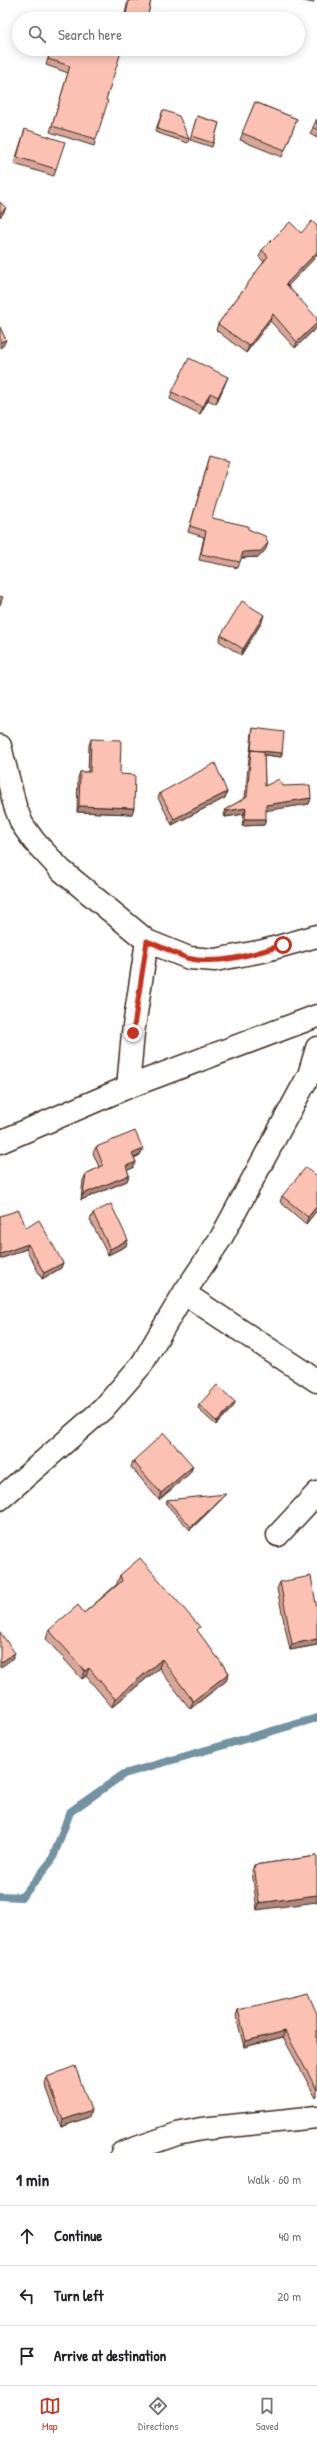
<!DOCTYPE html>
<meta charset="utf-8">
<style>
:root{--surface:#fff;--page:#f6f6f6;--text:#202124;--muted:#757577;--line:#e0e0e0;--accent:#c8321e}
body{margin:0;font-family:"Patrick Hand",sans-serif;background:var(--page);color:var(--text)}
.stop{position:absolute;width:12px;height:12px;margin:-9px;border:3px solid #c8321e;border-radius:50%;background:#fff}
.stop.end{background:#c8321e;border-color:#fff;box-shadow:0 1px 4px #0008}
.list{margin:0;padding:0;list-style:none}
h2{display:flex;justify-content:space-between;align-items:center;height:52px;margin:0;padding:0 16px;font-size:17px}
h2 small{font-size:13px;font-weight:400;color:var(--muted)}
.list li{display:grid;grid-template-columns:26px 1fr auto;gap:12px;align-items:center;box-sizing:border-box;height:60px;padding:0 16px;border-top:1px solid var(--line)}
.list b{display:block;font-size:15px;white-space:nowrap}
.list em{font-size:13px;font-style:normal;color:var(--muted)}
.icon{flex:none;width:22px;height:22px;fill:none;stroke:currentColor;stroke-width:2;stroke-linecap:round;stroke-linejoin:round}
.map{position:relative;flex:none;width:317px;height:2153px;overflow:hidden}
.search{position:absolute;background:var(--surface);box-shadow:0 2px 10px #0003;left:12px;right:12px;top:12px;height:44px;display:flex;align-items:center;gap:10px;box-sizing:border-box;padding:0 14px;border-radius:22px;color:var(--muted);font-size:15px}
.sheet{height:232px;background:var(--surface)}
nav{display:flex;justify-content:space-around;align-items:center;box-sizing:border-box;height:56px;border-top:1px solid var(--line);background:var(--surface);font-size:11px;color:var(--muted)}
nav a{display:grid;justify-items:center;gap:2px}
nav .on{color:var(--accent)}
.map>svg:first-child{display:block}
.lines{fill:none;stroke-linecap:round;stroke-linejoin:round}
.stream{stroke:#7392a2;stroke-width:8}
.minor-casing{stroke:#3b2a1e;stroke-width:25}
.minor{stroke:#fff;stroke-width:22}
.wall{fill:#d8a699;stroke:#3b2a1e}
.shaded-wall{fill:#b0877d;stroke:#3b2a1e}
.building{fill:#fbc1b2;stroke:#3b2a1e}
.route{stroke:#c8321e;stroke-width:5}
</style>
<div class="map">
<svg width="317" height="2153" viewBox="0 0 317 2153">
<rect width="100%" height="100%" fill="#fff"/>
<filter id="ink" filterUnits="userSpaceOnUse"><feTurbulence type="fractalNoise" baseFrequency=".025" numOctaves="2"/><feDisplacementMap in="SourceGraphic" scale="8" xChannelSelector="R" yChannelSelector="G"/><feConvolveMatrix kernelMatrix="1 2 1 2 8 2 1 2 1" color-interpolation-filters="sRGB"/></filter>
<g filter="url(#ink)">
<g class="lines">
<path class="stream" d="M0,1896l22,1 30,-37 18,-48 54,-38 193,-56"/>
<defs>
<path id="minor" d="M0,746l15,60 7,18 12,17 27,29 86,71 42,17 26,2 48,-9 54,-15
M128,1087l5,-54 14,-92
M0,1142l128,-55 189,-71
M184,1293l133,88
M0,1499l103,-90 39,-45 42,-71 37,-55 88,-163 8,-27
M278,1535l39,-42
M122,2153l55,-19 24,-5 116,-12"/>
</defs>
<use href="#minor" class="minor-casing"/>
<use href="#minor" class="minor"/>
</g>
<path class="wall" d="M128,0h23l-4,19h-23z
M299,0h15l-1,3z
M51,49h62l-7,51 -10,39 -2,7 -44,-14 18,-59 -22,-8z
M255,102l42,17 -15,38 -42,-17z
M163,110l26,29 -1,4 -33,-11z
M197,116l22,7 -7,24 -22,-7z
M317,119v19l-7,-4z
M25,129l31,40 -2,7 -40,-12z
M290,222l-2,64 29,41 -22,21 -25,-27 -24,32 -30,-23 2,-6 46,-62 -5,-5 3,-7z
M225,384l-9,20 -8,-4 -8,14 -30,-15 2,-7z
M210,456l2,62 36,11 18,20 -7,8 -18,1 -3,10 -39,-8 5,-23 -16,-5z
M262,622l-21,33 -22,-14 2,-6z
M253,728l29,25 -1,4 -17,-2 1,31h18l28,12 -2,6 -43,6 -2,15 -22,1 2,-12 -19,3 -1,-2 2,-6 19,-11 4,-41 1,-4 2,-21z
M91,739l29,35 12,40 -55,-2 1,-34 2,-6h8l1,-27z
M227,792l-2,6 -53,27 -14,-27 2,-5z
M96,1147l44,8 -6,3 2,4 -3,6 -6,2 2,5 -2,6 -46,19 2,-20 3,-6 13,-7 -6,-14z
M282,1196l35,14 -11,14 -26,-22z
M93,1213l35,27 -2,6 -18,9 -18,-35z
M0,1216l26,12 35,40 -19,11 -16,-30 -26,10z
M235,1402l-1,4 -18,19 -18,-16 1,-4z
M133,1461l60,5 -3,7 -31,27 -28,-33z
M224,1497l-34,33 -24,-26 1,-4z
M120,1575l78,57 31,41 -3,8 -36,28 -31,-41 -47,39 -26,-31 -4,3 -36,-40 3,-9 35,-17 33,-29v-1z
M280,1582l37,27v36l-27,5 -13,-61z
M317,1856l-60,54 -5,-39 2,-6z
M238,2010l79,4v83l-1,1 -33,-61 -39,10 -8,-31z
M47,2077l42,40 -28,10 -16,-43z"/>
<path class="shaded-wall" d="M6,208l-3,6 -3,3v-4z
M317,252v4l-34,35 3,-7z
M273,314l-3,7 -24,32 3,-7z
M317,323v4l-22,21 2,-6z
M6,340l-3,6 -3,2v-6z
M228,377l-3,7 -9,20 2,-7z
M210,393l-2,7 -8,14 3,-7z
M268,543l-2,6 -7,8 -19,1 3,-6z
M264,615l-2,7 -21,33 2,-6z
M251,750l31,3 -1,4 -30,-4v-3l-1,3z
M227,792l-2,6 -53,27 2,-6z
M311,798l-2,6 -45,7 2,-6z
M79,806l55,2 -2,6 -55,-2z
M246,808l-2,6 -19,3 2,-6z
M245,819h21l-2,6 -22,1z
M143,1149l-3,6 -10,5 2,-6z
M136,1162l-3,6 -10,4 3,-6z
M129,1175l-2,6 -46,19 2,-6z
M317,1206v4l-11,14 2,-7z
M128,1240l-2,6 -18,9 2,-6z
M28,1244l-2,5 -26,10v-5z
M63,1263l-2,5 -19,11 2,-6z
M235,1402l-1,4 -18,19 1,-3z
M193,1466l-3,7 -31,27 2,-7z
M226,1494l-2,3 -34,33 1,-3z
M317,1639v6l-27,5 2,-6z
M15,1653l-3,6 -12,9v-5z
M162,1659l-3,9 -47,39 3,-8z
M89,1668l-3,8 -4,3 3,-8z
M229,1673l-3,8 -36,28 3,-8z
M317,1895v7l-60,8 2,-7z
M285,2031l-2,6 -39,10 2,-6z
M91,2110l-2,7 -28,10 2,-7z"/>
<path class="building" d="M129,0h22l-4,19h-22z
M51,49h62l8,3 -15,48 2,1 -12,38 -44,-13 18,-60 -22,-7z
M255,102l42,17 -12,31 -43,-17z
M163,110l16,6 10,23 -32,-10z
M197,116l22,7 -6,20 -22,-7z
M317,119v11l-4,-3z
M25,129l40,13 -9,27 -39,-12z
M0,202l6,6 -6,5z
M312,221l5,5v26l-31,32 31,34v5l-20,19 -24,-28 -24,32 -31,-22 50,-68 -6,-6 28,-28 11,11z
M0,327l6,13 -6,2z
M189,358l39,19 -10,20 -8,-4 -7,14 -31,-15z
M210,456l19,5 -17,57 36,8v3l17,7 3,7 -7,8 -18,1 -3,10 -39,-8 5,-23 -16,-5z
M0,596l3,1 -3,8z
M242,601l22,14 -21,34 -22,-14z
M253,728l31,4 -2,21 -31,-3z
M91,739l30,1 -1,34 15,1 -1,33 -55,-2 1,-34h10z
M251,750l13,1 1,35 14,-7 4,7 27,-1 1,13 -45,7v14h-21l1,-11 -19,3 -1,-2 21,-12z
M215,763l12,29 -53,27 -14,-26z
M135,1131l8,18 -11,5 4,8 -10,4 3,9 -46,19 3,-20 17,-9 -7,-18z
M306,1167l11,9v30l-9,11 -26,-21z
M111,1204l17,36 -18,9 -17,-36z
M19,1210l7,18 13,-8 24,43 -19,10 -16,-29 -28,10v-38z
M217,1385l18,17 -18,20 -18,-17z
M164,1433l29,33 -32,27 -28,-32z
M226,1494l-35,33 -24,-27z
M140,1558l60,69 -3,3 32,43 -36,28 -31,-42 -47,40 -26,-31 -4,3 -36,-41 29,-25 6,8 38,-32 -2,-6z
M311,1576l6,33v30l-25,5 -12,-62z
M0,1632l15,21 -15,10z
M317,1856v39l-58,8 -5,-38z
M308,1993l9,21v76l-32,-59 -39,10 -8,-31z
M75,2066l16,44 -28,10 -16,-43z"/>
</g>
<g class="lines" filter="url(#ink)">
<path class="route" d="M133,1033l14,-92c13,5 27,12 40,17 30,8 67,-4 96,-13"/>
</g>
</svg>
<div class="stop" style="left:283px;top:945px"></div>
<div class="stop end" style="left:133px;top:1033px"></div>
<div class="search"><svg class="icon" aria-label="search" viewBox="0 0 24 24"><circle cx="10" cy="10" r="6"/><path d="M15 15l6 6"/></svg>Search here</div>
</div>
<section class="sheet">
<h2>1 min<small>Walk · 60 m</small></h2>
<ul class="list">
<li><svg class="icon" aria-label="ahead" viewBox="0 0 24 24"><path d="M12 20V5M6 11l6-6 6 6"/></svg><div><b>Continue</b></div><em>40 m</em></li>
<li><svg class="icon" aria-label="left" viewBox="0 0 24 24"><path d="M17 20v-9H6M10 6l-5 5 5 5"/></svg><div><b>Turn left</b></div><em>20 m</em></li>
<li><svg class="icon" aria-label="arrive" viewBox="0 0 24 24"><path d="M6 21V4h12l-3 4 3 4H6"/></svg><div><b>Arrive at destination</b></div></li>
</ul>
</section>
<nav>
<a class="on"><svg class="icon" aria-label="map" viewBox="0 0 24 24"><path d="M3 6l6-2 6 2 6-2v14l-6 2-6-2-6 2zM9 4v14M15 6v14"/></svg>Map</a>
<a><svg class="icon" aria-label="directions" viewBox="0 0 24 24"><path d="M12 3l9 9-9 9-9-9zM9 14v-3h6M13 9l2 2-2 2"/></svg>Directions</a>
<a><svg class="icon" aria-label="saved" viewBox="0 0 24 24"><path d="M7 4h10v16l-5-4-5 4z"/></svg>Saved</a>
</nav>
